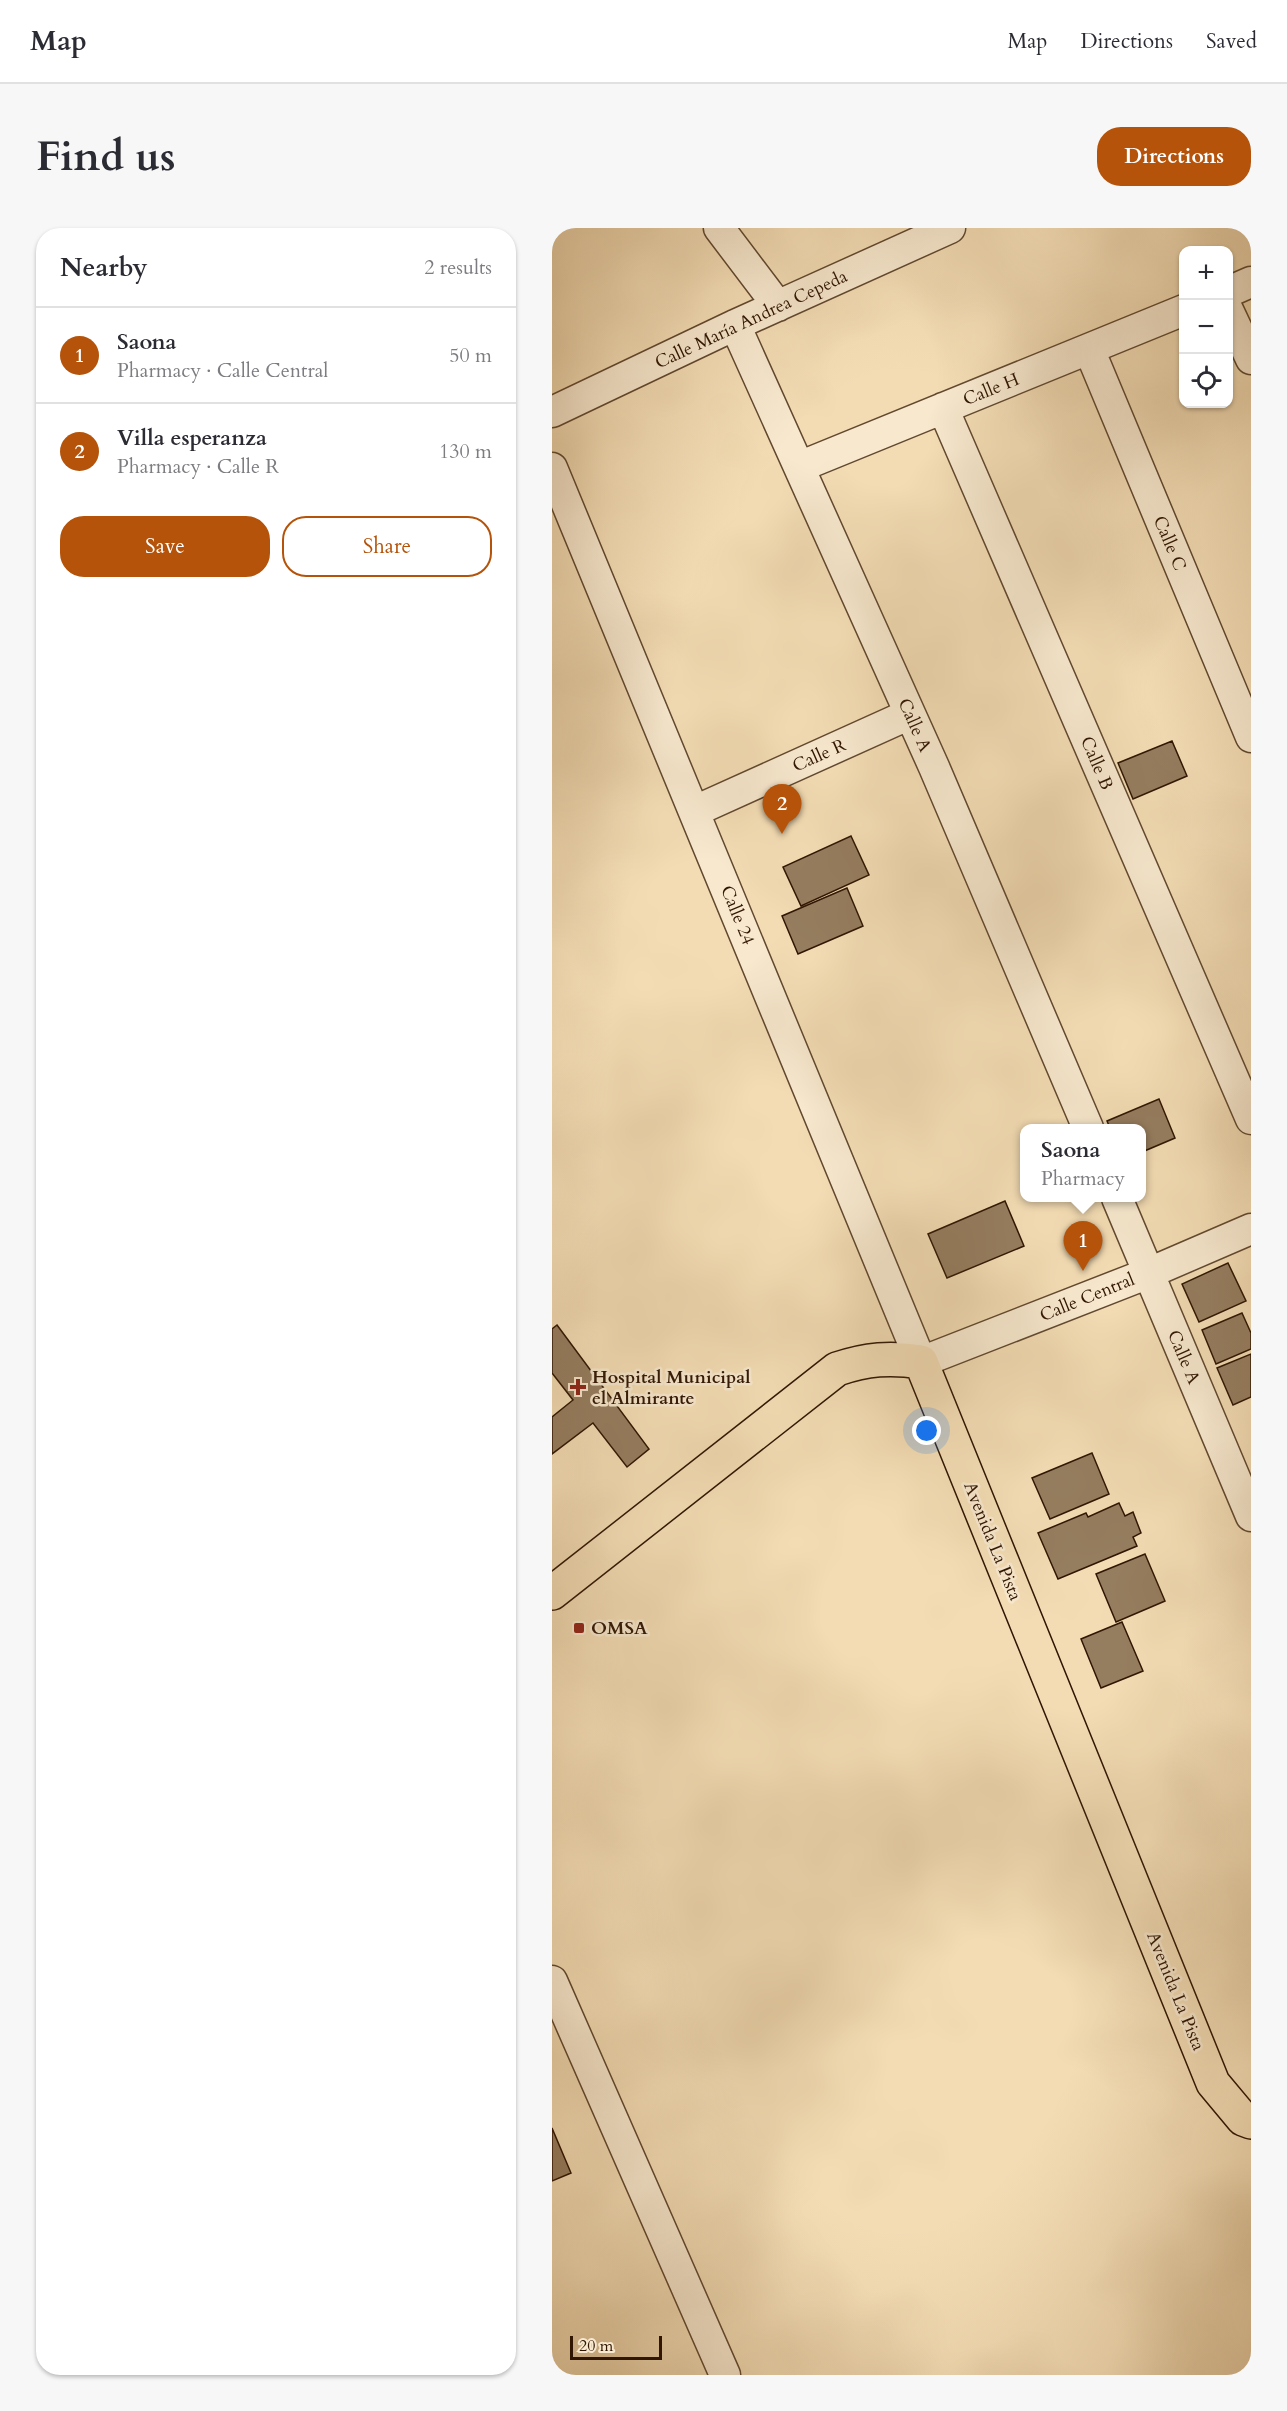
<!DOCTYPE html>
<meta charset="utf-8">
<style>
:root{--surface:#fff;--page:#f7f7f7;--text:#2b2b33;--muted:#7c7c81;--line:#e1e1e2;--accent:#b45309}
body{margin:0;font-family:Cardo,serif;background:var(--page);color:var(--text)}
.controls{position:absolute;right:18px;top:18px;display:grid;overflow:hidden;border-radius:12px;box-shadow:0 2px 4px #0004}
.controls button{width:54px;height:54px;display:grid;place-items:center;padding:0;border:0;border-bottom:2px solid var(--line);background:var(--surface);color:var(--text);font:30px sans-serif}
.scale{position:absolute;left:18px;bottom:15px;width:92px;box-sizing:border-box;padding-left:6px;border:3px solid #301603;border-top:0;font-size:16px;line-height:21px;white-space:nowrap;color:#301603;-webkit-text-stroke:4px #f7e8ce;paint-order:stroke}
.you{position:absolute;left:375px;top:1203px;width:21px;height:21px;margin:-15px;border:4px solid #fff;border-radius:50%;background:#1a73e8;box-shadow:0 0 0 9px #1a73e833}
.badge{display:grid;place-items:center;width:39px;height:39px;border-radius:50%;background:var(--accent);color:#fff;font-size:20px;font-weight:700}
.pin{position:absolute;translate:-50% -50px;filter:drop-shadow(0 2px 3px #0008)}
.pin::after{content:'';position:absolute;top:32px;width:21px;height:18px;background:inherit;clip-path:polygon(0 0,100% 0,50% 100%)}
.popup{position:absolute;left:468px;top:896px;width:126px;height:78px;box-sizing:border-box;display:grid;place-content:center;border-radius:12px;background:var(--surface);filter:drop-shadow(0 2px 4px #0005);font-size:20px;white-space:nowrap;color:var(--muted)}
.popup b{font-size:22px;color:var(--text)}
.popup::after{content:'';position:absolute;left:50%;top:100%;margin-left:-12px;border:12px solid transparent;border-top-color:var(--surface)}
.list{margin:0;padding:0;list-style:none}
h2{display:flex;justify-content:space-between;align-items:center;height:78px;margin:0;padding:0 24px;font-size:26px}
h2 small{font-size:20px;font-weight:400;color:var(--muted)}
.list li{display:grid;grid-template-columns:39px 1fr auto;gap:18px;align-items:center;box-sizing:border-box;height:96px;padding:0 24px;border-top:2px solid var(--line)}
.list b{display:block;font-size:22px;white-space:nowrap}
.list p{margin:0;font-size:20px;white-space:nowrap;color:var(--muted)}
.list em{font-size:20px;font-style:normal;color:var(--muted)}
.actions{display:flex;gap:12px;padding:18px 24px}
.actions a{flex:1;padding:14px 0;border:2px solid var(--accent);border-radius:24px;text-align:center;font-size:21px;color:var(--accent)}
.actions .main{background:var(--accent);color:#fff}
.icon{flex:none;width:33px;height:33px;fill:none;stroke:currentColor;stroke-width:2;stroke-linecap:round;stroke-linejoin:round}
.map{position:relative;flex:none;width:699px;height:2147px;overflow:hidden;border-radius:24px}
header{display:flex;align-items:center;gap:36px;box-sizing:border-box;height:84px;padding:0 30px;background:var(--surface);border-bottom:2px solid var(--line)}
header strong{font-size:28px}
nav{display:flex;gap:33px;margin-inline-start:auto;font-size:21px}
.intro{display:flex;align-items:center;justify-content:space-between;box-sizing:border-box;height:144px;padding:0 36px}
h1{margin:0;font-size:42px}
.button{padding:15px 27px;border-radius:24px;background:var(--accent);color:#fff;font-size:21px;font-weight:700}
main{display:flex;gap:36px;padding:0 36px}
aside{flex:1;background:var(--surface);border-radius:24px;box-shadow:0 2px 4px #0004}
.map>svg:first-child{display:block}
.building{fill:#957d5f;stroke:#301603;stroke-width:1.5}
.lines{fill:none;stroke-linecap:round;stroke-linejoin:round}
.minor-casing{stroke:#61482f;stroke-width:33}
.major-casing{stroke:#301603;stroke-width:36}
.minor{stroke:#f7e8ce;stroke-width:30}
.major{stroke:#f3dcb4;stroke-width:33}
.poi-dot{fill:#8f2418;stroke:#f7e8ce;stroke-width:2}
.labels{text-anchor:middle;stroke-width:5;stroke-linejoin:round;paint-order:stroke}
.street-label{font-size:18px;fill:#301603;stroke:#f7e8ce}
.poi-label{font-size:18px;font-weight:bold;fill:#301603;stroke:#f7e8ce;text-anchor:start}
</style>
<header>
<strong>Map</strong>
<nav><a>Map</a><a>Directions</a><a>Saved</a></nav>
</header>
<div class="intro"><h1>Find us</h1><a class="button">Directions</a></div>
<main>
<aside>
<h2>Nearby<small>2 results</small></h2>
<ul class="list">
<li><span class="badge">1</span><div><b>Saona</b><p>Pharmacy · Calle Central</p></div><em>50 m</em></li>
<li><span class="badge">2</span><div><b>Villa esperanza</b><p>Pharmacy · Calle R</p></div><em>130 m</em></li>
</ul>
<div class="actions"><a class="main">Save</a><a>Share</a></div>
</aside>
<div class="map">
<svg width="699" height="2147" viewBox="0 0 699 2147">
<rect width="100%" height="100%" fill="#f3dcb4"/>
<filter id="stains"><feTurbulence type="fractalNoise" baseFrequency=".00333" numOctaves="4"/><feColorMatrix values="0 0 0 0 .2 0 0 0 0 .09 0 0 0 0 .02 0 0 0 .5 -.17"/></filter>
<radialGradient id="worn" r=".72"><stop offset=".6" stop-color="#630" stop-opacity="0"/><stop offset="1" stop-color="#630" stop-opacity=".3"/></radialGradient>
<path class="building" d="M620,513l15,35 -54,23 -15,-36z
M299,608l18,39 -68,31 -18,-39z
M295,660l16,38 -65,28 -16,-38z
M607,871l16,39 -33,14v-24h-32l-3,-7z
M453,973l19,45 -77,32 -19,-44z
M676,1035l18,38 -47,21 -17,-38z
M690,1085l9,20v16l-35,15 -14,-34z
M5,1097l92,124 -22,18 -34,-44 -41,31v-37l21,-17 -21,-27v-44z
M699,1126v43l-18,8 -16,-37z
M540,1225l17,41 -59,25 -18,-41z
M567,1275l6,13 8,-4 8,21 -8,4 4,9 -79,33 -20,-46 48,-20 2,4z
M593,1326l20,47 -49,21 -20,-48z
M570,1394l21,49 -42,17 -20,-49z
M0,1900l19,45 -19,8z"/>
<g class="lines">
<defs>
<path id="minor" d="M167,0l59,78
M676,64l23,-10
M676,82l23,49
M183,97l199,442 154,361
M537,121l162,388
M391,180l308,711
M0,184l183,-87 215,-97
M247,239l385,-157
M0,240l369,894 228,-89 102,-44
M143,583l215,-97
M565,970l134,318
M0,1753l173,394"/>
<path id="major" d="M0,1365l285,-224c30,-10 53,-12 84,-7l292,721 30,36 8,3"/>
</defs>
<use href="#minor" class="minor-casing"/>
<use href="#major" class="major-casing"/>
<use href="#minor" class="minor"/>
<use href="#major" class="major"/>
</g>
<g class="poi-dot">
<path d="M23 1150h6v6h6v6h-6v6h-6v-6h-6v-6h6z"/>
<rect x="21" y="1394" width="12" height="12" rx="3"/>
</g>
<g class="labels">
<g class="street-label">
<text transform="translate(199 91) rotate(-25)" y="6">Calle María Andrea Cepeda</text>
<text transform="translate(439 161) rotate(-22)" y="6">Calle H</text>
<text transform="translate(618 315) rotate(67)" y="6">Calle C</text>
<text transform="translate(363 497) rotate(66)" y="6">Calle A</text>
<text transform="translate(267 527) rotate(-24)" y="6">Calle R</text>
<text transform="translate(545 535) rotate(67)" y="6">Calle B</text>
<text transform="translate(186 687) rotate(68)" y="6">Calle 24</text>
<text transform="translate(535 1069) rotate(-22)" y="6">Calle Central</text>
<text transform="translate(632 1129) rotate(67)" y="6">Calle A</text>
<text transform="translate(441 1313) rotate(68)" y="6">Avenida La Pista</text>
<text transform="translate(624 1763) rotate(68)" y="6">Avenida La Pista</text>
</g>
<g class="poi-label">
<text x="40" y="1155">Hospital Municipal<tspan x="40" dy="21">el Almirante</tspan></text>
<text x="39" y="1406">OMSA</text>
</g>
</g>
<rect width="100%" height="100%" filter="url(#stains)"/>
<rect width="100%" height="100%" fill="url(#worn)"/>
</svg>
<div class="controls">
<button>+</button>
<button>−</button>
<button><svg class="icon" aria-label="locate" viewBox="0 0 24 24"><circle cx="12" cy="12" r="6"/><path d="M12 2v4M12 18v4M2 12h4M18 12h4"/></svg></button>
</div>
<div class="scale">20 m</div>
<div class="you"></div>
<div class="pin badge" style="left:531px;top:1043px">1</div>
<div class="popup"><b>Saona</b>Pharmacy</div>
<div class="pin badge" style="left:230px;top:606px">2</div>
</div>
</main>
